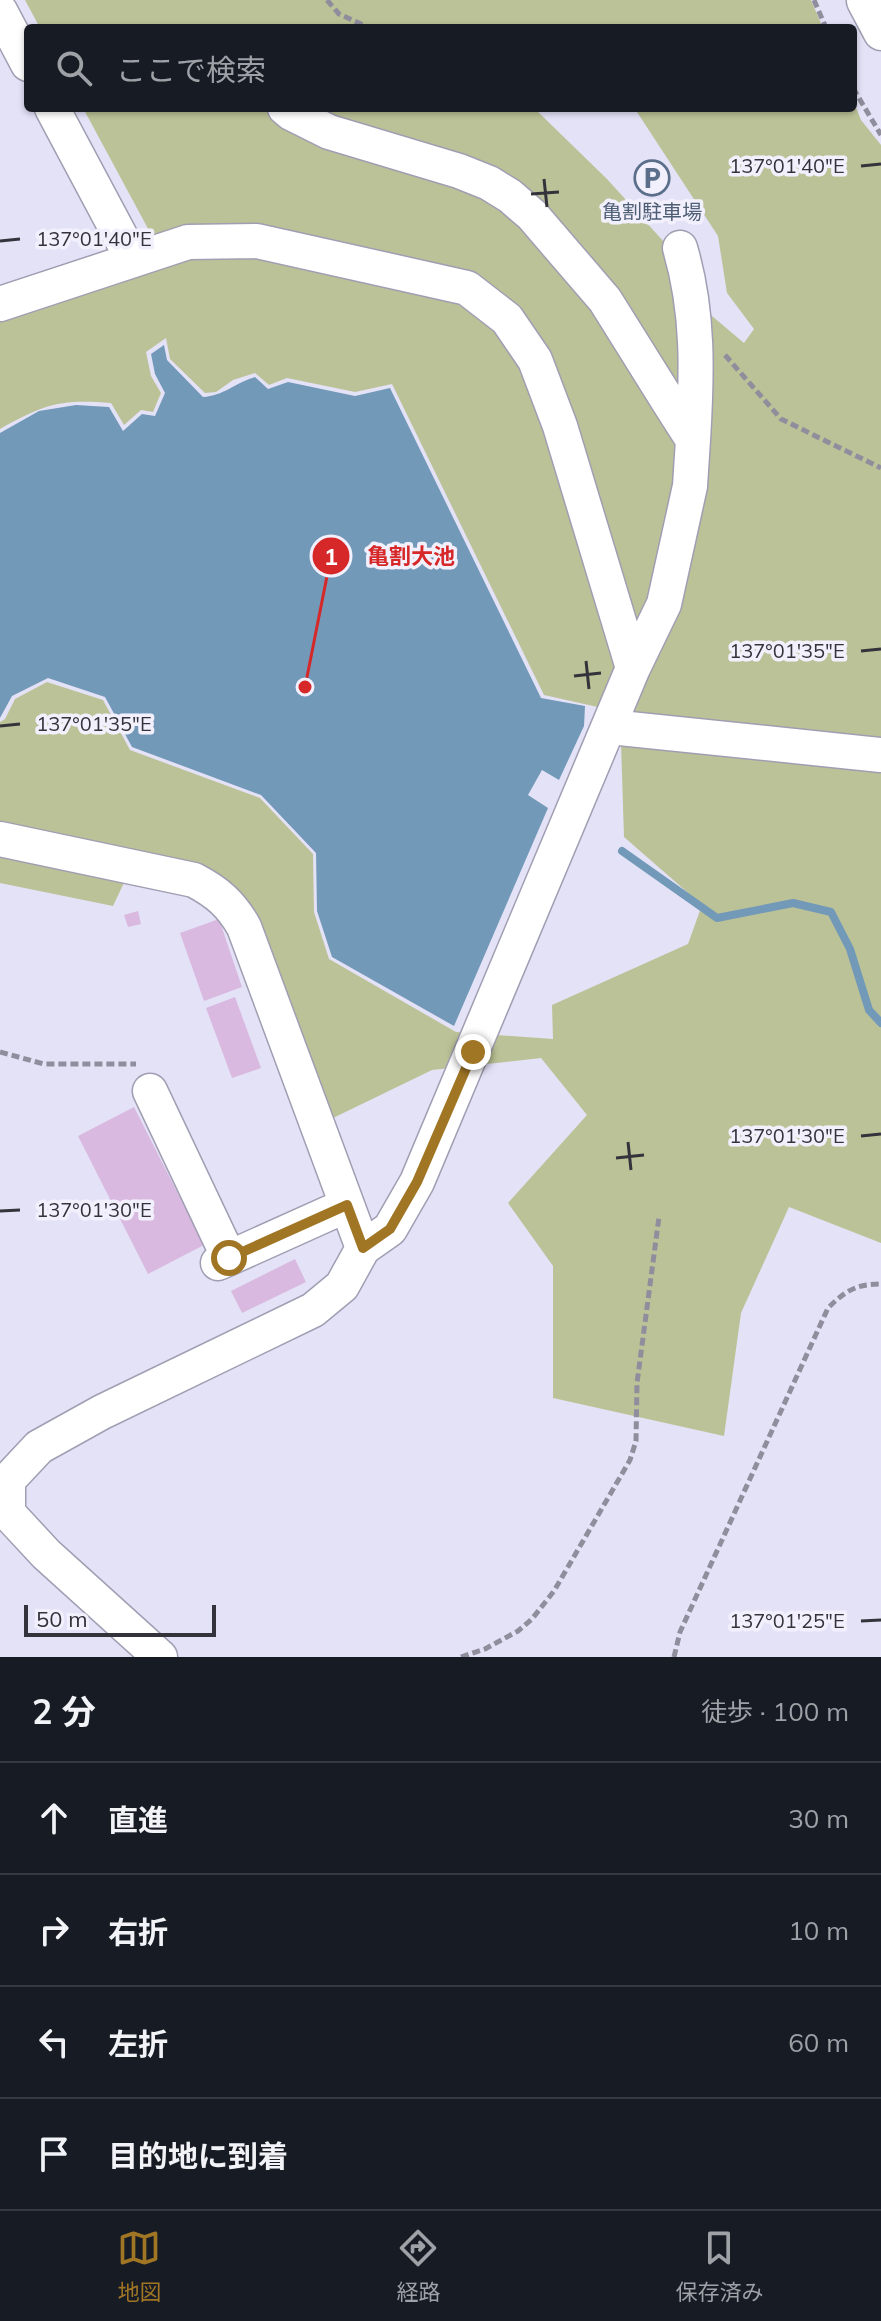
<!DOCTYPE html>
<html lang="ja">
<meta charset="utf-8">
<style>
:root{--surface:#171b24;--page:#242831;--text:#f1f3f6;--muted:#9ea1a6;--line:#363941;--accent:#a07625}
body{margin:0;font-family:Mulish,"Noto Sans JP",sans-serif;background:var(--page);color:var(--text)}
.scale{position:absolute;left:24px;bottom:20px;width:192px;box-sizing:border-box;padding-left:8px;border:4px solid #34333b;border-top:0;font-size:22px;line-height:28px;white-space:nowrap;color:#34333b;-webkit-text-stroke:6px #f2f0fd;paint-order:stroke}
.stop{position:absolute;width:24px;height:24px;margin:-18px;border:6px solid #a07625;border-radius:50%;background:#fff}
.stop.end{background:#a07625;border-color:#fff;box-shadow:0 2px 8px #0008}
.list{margin:0;padding:0;list-style:none}
h2{display:flex;justify-content:space-between;align-items:center;height:104px;margin:0;padding:0 32px;font-size:34px}
h2 small{font-size:26px;font-weight:400;color:var(--muted)}
.list li{display:grid;grid-template-columns:52px 1fr auto;gap:24px;align-items:center;box-sizing:border-box;height:112px;padding:0 32px;border-top:2px solid var(--line)}
.list b{display:block;font-size:30px;white-space:nowrap}
.list em{font-size:26px;font-style:normal;color:var(--muted)}
.icon{flex:none;width:44px;height:44px;fill:none;stroke:currentColor;stroke-width:2;stroke-linecap:round;stroke-linejoin:round}
.map{position:relative;flex:none;width:881px;height:1657px;overflow:hidden}
.search{position:absolute;background:var(--surface);box-shadow:0 2px 6px #0004;left:24px;right:24px;top:24px;height:88px;display:flex;align-items:center;gap:20px;box-sizing:border-box;padding:0 28px;border-radius:8px;color:var(--muted);font-size:30px}
.sheet{height:552px;background:var(--surface)}
nav{display:flex;justify-content:space-around;align-items:center;box-sizing:border-box;height:112px;border-top:2px solid var(--line);background:var(--surface);font-size:22px;color:var(--muted)}
nav a{display:grid;justify-items:center;gap:4px}
nav .on{color:var(--accent)}
.map>svg:first-child{display:block}
.green{fill:#bcc297}
.water{fill:#7399b9}
.lines{fill:none;stroke-linecap:round;stroke-linejoin:round}
.stream{stroke:#7399b9;stroke-width:8}
.building{fill:#d9b9e0}
.minor-casing{stroke:#a09eb2;stroke-width:37}
.path{stroke:#908e9d;stroke-width:5;stroke-dasharray:8 4;stroke-linecap:butt}
.minor{stroke:#fff;stroke-width:34}
.route{stroke:#a07625;stroke-width:10}
.ticks{fill:none;stroke:#34333b;stroke-width:3}
.labels{text-anchor:middle;stroke-width:7;stroke-linejoin:round;paint-order:stroke}
.service-label{font-size:20px;fill:#4e5e75;stroke:#f2f0fd}
.ticks-label{font-size:20px;text-anchor:middle;fill:#34333b;stroke:#f2f0fd;stroke-width:7;stroke-linejoin:round;paint-order:stroke}
.leader{fill:none;stroke:#d62828;stroke-width:3}
.callout-dot{fill:#d62828;stroke:#f2f0fd;stroke-width:3}
.mark-label{font-size:24px;text-anchor:middle;font-weight:bold;fill:#fff}
.callout-label{font-size:22px;text-anchor:middle;font-weight:bold;fill:#d62828;stroke:#f2f0fd;stroke-width:7;stroke-linejoin:round;paint-order:stroke}
</style>
<div class="map">
<svg width="881" height="1657" viewBox="0 0 881 1657">
<rect width="100%" height="100%" fill="#e4e2f7"/>
<path class="green" d="M25,0h786l12,28h-783z
M853,100l8,20 20,25v1098l-92,-36 -48,106 -17,123 -171,-38v-132l-45,-63 79,-88 -46,-57 -109,12 -101,49 -76,-207 -22,-28 -38,-19 -56,-14 -26,55 -113,-23v-161l5,-3 10,-20 32,-17 56,18 27,50 130,48 53,56 1,58 15,47 127,73 97,7 -1,-34 136,-61 14,-39 -78,-68 -4,-125 -76,-17 -152,-311 -37,8 -68,-14 -18,7 -14,-12 -22,7 -17,12 -11,1 -35,-34 -4,-21 -20,14 5,24 10,17 -8,19 -12,-2 -17,15 -13,-22c-51,-4 -66,1 -111,26v-107l166,-60 -83,-154h451l73,71 67,74 9,31 29,32 32,27 10,-14 -27,-36 -9,-57 -81,-124 -5,-4h221z"/>
<path class="water" d="M164,345l3,15 36,37c20,-1 32,-14 52,-20l13,12 20,-7 67,14 35,-8 151,310 44,8 -1,20 -25,54 -17,-10 -14,25 20,13 -94,218 -122,-69 -15,-46 -1,-58 -55,-58 -129,-48 -27,-50 -57,-19 -36,18 -12,22v-285l39,-22 37,-6 33,2 14,24 19,-17 13,2 10,-23 -10,-19 -4,-20z"/>
<g class="lines">
<path class="stream" d="M622,851l95,67 76,-15 38,9 19,37 19,61 12,13"/>
</g>
<path class="building" d="M138,911l3,13 -13,3 -4,-12z
M219,919l23,68 -38,14 -24,-68z
M235,997l26,71 -29,10 -26,-70z
M134,1107l70,138 -56,29 -70,-138z
M295,1259l11,23 -64,31 -11,-22z"/>
<g class="lines">
<defs>
<path id="minor" d="M864,1l17,32
M0,11l28,53
M52,108l81,152
M680,248c19,64 17,126 13,192
M0,304l188,-62 69,-1 210,47 40,31 28,41 25,66 73,242
M610,727l271,28
M0,839l194,41c23,12 37,24 50,47l119,321
M150,1091l79,167
M218,1263l129,-58
M160,1657l-114,-103 -38,-41v-33l31,-33 63,-35 211,-102 29,-24 21,-38 27,-19 27,-47 216,-514 31,-64 26,-118 3,-46 -23,-36 -65,-104 -73,-85 -22,-19 -21,-13 -30,-12 -130,-39 -38,-19 -6,-5"/>
</defs>
<use href="#minor" class="minor-casing"/>
<path class="path" d="M327,0l12,14 31,14
M814,0l12,28
M853,88l28,47
M725,355l56,64 100,49
M0,1052l44,12h92
M461,1657l24,-8 33,-18 14,-12 22,-28 76,-131 6,-19 1,-58 22,-166
M674,1657l6,-25 148,-324c17,-17 28,-24 53,-24"/>
<use href="#minor" class="minor"/>
</g>
<g class="lines">
<path class="route" d="M229,1258l118,-53 16,43 27,-19 27,-47 56,-130"/>
</g>
<path class="ticks" d="M861,166l20,-2M544,179l3,28M531,194l28,-2M0,241l20,-2M861,651l20,-2M586,661l3,28M574,676l27,-3M0,726l20,-2M861,1136l20,-2M628,1142l3,28M616,1158l28,-3M0,1211l20,-1M861,1621l20,-1"/>
<defs>
<symbol id="parking-ring" viewBox="-11 -11 22 22"><circle r="9.5" fill="#f2f0fd" stroke="#5c6f8a" stroke-width="1.5"/><path d="M-3.5-5.5H1a3.5 3.5 0 0 1 0 7H-1V5.5H-3.5ZM-1-3.4V-.6H.8a1.4 1.4 0 0 0 0-2.8Z" fill="#5c6f8a"/></symbol>
</defs>
<g fill-rule="evenodd">
<use href="#parking-ring" x="632" y="158" width="40" height="40"/>
</g>
<g class="labels">
<g class="service-label">
<text x="652" y="219">亀割駐車場</text>
</g>
</g>
<g class="ticks-label">
<text x="787" y="173">137°01'40"E</text>
<text x="94" y="246">137°01'40"E</text>
<text x="787" y="658">137°01'35"E</text>
<text x="94" y="731">137°01'35"E</text>
<text x="787" y="1143">137°01'30"E</text>
<text x="94" y="1217">137°01'30"E</text>
<text x="787" y="1628">137°01'25"E</text>
</g>
<path class="leader" d="M305 687L331 556"/>
<g class="callout-dot">
<circle cx="305" cy="687" r="8"/>
<circle cx="331" cy="556" r="20"/>
</g>
<g class="mark-label">
<text x="331" y="565">1</text>
</g>
<g class="callout-label">
<text x="411" y="564">亀割大池</text>
</g>
</svg>
<div class="scale">50 m</div>
<div class="stop" style="left:229px;top:1258px"></div>
<div class="stop end" style="left:473px;top:1052px"></div>
<div class="search"><svg class="icon" aria-label="search" viewBox="0 0 24 24"><circle cx="10" cy="10" r="6"/><path d="M15 15l6 6"/></svg>ここで検索</div>
</div>
<section class="sheet">
<h2>2 分<small>徒歩 · 100 m</small></h2>
<ul class="list">
<li><svg class="icon" aria-label="ahead" viewBox="0 0 24 24"><path d="M12 20V5M6 11l6-6 6 6"/></svg><div><b>直進</b></div><em>30 m</em></li>
<li><svg class="icon" aria-label="right" viewBox="0 0 24 24"><path d="M7 20v-9h11M14 6l5 5-5 5"/></svg><div><b>右折</b></div><em>10 m</em></li>
<li><svg class="icon" aria-label="left" viewBox="0 0 24 24"><path d="M17 20v-9H6M10 6l-5 5 5 5"/></svg><div><b>左折</b></div><em>60 m</em></li>
<li><svg class="icon" aria-label="arrive" viewBox="0 0 24 24"><path d="M6 21V4h12l-3 4 3 4H6"/></svg><div><b>目的地に到着</b></div></li>
</ul>
</section>
<nav>
<a class="on"><svg class="icon" aria-label="map" viewBox="0 0 24 24"><path d="M3 6l6-2 6 2 6-2v14l-6 2-6-2-6 2zM9 4v14M15 6v14"/></svg>地図</a>
<a><svg class="icon" aria-label="directions" viewBox="0 0 24 24"><path d="M12 3l9 9-9 9-9-9zM9 14v-3h6M13 9l2 2-2 2"/></svg>経路</a>
<a><svg class="icon" aria-label="saved" viewBox="0 0 24 24"><path d="M7 4h10v16l-5-4-5 4z"/></svg>保存済み</a>
</nav>
